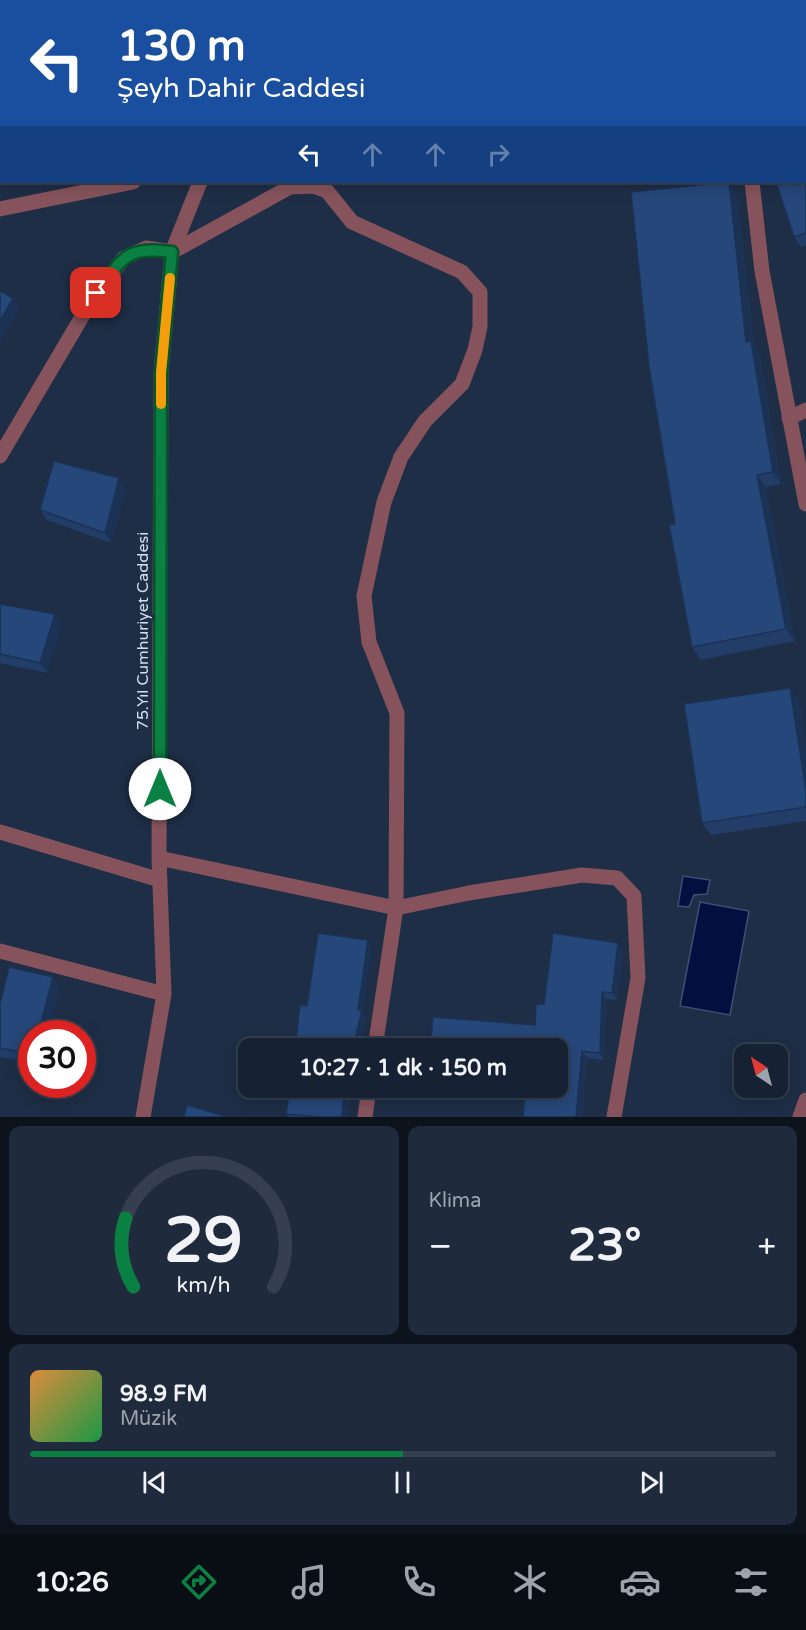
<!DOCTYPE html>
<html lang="tr">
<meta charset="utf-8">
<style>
:root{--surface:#162234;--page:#1f2a3c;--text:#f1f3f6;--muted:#9ea4ac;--line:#353f4f;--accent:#0b8043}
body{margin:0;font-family:"Varela Round",sans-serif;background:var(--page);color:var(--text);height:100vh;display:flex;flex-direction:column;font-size:22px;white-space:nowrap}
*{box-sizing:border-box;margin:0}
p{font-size:20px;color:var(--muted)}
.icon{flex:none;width:33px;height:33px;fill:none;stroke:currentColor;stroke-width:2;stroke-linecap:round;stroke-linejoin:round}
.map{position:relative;height:1117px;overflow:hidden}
.details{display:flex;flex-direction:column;gap:9px;padding:9px;background:#0c131d;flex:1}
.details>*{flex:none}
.hud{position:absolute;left:0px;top:0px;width:807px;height:183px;box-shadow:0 3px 15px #0003,0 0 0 2px var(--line);background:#1a4fa0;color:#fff;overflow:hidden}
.needle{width:39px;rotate:324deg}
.fabs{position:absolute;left:734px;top:1044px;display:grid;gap:12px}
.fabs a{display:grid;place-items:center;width:54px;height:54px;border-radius:12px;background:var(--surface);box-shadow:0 3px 15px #0003,0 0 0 2px var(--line);font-size:30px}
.speed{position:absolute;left:18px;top:1020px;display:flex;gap:12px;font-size:30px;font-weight:700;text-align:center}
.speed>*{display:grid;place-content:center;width:78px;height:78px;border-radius:50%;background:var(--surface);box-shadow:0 3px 15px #0003,0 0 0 2px var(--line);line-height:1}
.speed .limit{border:9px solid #d22;background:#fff;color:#111}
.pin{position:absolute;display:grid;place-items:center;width:51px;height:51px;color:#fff;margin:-26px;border-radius:12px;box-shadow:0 3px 9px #0006}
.me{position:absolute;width:66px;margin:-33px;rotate:0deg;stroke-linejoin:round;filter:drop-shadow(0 0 4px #0008)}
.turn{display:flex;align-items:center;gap:21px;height:126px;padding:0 18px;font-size:27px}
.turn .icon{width:78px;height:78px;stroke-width:2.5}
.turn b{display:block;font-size:42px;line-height:51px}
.lanes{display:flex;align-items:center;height:57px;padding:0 18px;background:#0003;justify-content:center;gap:30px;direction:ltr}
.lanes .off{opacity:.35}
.big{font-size:45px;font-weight:700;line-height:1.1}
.details .widget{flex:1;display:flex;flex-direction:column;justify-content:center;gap:9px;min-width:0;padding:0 21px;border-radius:12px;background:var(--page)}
.details .dial{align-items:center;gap:0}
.dial svg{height:156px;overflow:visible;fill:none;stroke:var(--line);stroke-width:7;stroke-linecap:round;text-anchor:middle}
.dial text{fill:var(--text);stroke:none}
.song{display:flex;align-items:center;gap:18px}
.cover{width:72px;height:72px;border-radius:9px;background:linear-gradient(135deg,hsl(30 70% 55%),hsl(140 70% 35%))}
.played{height:6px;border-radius:3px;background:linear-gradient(90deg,var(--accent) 50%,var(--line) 50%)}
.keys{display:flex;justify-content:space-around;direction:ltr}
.heat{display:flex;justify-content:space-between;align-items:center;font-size:33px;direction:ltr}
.details .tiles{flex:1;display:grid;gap:9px;grid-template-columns:1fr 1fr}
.widget:last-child{grid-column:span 2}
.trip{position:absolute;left:238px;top:1038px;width:330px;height:60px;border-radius:12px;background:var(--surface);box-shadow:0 3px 15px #0003,0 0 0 2px var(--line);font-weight:700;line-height:60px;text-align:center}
.menu{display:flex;height:96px;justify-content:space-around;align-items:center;background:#090e15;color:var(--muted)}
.menu .icon{width:42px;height:42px}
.menu .on{color:var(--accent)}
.menu b{font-size:27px;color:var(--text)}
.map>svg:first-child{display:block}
</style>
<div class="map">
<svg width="806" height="1117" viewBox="0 0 806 1117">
<rect width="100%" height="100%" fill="#1e2e46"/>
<path fill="#01103f" stroke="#404e74" stroke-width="1.5" d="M683,876L710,880L707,894L694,895L689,907L678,906Z
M700,902L749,911L730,1015L680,1006Z"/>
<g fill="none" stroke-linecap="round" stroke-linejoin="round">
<path stroke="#86535c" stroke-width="15" d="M789,418L806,410"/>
<path stroke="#86535c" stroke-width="15" d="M753,0L754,2
M74,2L76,0
M298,2L299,0
M0,47L2,46
M752,182L762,271L806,504
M0,209L133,182
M172,252L290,187L313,186L327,191L352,222L462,272L480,292V327L475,350L462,384L425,421L401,457L384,502L364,596L369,642L397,713L396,908L375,1048
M0,456L96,293L124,258L146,248L172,252
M0,832L160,880
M159,858L396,908L469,893L582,875L617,878L634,896L638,978L614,1117
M0,951L164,994
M143,1117L164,994L159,858L161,373L172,252L200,182
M365,1117L369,1088
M800,1117L806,1100"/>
</g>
<path fill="#213d68" d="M797,0H806V245L801,247L794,237L806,2H798Z
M729,182L737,194L754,345L760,354L781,484L766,487L795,641L701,660L692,647L675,524Z
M126,488L111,543L47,520L40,510Z
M0,604L55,614L62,624L47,673L0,663Z
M799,700L806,746V821L711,835L702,823Z
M623,950L617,1000L606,999L604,1060L587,1058L582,1117H523L535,1025Z
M60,987L48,1034H32V1063L0,1057V1004Z
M290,1088H350L347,1117H289L286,1114Z"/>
<path fill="#1b3255" d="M729,182L737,194L754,345L760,354L781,484L773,472L746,342Z
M13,298L20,308L0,343V321Z
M757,475L766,487L795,641L786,629Z
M119,478L126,488L111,543L105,533Z
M55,614L62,624L47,673L40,663Z
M790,688L799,700L806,746V791Z
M368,940L372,947L363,1012L367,1017L360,1048H353Z
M618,943L623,950L617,1000L612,993Z
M53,977L60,987L48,1034H38Z
M602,992L606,999L604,1060L600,1053Z
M582,1051L587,1058L582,1117H576Z
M344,1088H350L347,1117H342Z"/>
<path fill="#264779" stroke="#1b3255" stroke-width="1.5" d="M799,0H806V233L794,237L776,182H806V2H799Z
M729,182L746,342L751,341L773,472L757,475L786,629L692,647L669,525L675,524L649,367L631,192Z
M0,291L13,298L0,321Z
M54,461L119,478L105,533L40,510Z
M0,604L55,614L40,663L0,654Z
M790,688L806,791V807L702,823L684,704Z
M318,933L368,940L358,1010H362L353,1048H295L300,1005L307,1006Z
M553,933L618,943L612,993L602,992L600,1053L582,1051L576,1117H523L525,1088H558V1048H430L433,1017L535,1025L536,1004H544Z
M9,967L53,977L38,1034H32V1054L0,1048V1004Z
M290,1088H344L342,1117H319L286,1114Z
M187,1105L228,1117H184Z"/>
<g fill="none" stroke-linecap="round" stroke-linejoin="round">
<g stroke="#07532c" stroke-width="15">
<path id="route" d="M96,293C123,259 125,245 172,252L161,373L160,789"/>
</g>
<use href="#route" stroke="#0b8043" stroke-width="10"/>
<path stroke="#f59e0b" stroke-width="10" d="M161,404V373L170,278"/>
</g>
<g text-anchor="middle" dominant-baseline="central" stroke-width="6" stroke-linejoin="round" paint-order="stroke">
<g font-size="16" fill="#d4deee" stroke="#1e2e46">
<text transform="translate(143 631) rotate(-90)">75.Yıl Cumhuriyet Caddesi</text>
</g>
</g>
</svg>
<div class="fabs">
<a><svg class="needle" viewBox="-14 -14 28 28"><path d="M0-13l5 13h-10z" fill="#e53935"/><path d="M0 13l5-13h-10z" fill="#9ea4ac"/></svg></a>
</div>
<div class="speed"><div class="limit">30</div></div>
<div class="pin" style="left:96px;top:293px;background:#d93025"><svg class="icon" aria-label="arrive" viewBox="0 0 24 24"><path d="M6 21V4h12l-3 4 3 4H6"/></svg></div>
<svg class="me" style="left:160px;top:789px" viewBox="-20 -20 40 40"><circle r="19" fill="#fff"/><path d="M0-13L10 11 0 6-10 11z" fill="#0b8043"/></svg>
<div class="trip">10:27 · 1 dk · 150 m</div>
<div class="hud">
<div class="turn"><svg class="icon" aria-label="left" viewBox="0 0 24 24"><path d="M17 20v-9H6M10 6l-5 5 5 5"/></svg><div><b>130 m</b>Şeyh Dahir Caddesi</div></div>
<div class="lanes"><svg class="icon" aria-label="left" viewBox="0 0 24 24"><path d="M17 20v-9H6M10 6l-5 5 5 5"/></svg><svg class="icon off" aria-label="ahead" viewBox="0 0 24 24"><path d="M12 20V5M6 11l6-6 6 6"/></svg><svg class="icon off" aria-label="ahead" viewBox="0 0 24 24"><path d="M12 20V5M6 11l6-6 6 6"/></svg><svg class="icon off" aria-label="right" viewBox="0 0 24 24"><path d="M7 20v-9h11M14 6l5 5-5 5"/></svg></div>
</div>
</div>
<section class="details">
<div class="tiles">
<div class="widget dial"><svg viewBox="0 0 100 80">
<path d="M14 69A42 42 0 1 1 86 69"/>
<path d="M14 69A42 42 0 0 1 10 34" stroke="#0b8043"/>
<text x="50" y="56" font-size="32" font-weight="700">29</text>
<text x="50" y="72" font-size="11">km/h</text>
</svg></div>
<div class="widget"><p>Klima</p>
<div class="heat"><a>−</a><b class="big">23°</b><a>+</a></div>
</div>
<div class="widget">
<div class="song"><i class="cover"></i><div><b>98.9 FM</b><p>Müzik</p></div></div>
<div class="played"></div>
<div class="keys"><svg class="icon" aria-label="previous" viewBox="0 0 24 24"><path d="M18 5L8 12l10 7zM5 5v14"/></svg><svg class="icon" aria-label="pause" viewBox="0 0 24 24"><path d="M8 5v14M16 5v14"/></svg><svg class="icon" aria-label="next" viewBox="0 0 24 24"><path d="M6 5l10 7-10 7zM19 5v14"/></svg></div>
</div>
</div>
</section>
<nav class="menu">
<b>10:26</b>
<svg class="icon on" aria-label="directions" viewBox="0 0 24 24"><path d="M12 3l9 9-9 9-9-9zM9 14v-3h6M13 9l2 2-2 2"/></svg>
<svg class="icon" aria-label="music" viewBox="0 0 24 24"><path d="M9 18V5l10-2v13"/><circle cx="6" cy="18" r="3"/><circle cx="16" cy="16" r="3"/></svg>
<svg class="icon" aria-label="phone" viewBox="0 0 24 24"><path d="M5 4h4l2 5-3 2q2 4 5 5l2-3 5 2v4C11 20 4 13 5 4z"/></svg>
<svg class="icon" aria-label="climate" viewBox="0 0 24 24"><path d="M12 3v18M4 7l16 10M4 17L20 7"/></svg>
<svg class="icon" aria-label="car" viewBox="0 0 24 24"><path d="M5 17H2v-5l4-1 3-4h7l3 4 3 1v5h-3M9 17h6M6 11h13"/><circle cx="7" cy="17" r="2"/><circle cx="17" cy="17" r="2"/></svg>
<svg class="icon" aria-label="filters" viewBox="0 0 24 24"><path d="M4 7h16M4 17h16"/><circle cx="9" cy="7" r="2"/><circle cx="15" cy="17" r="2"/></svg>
</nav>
